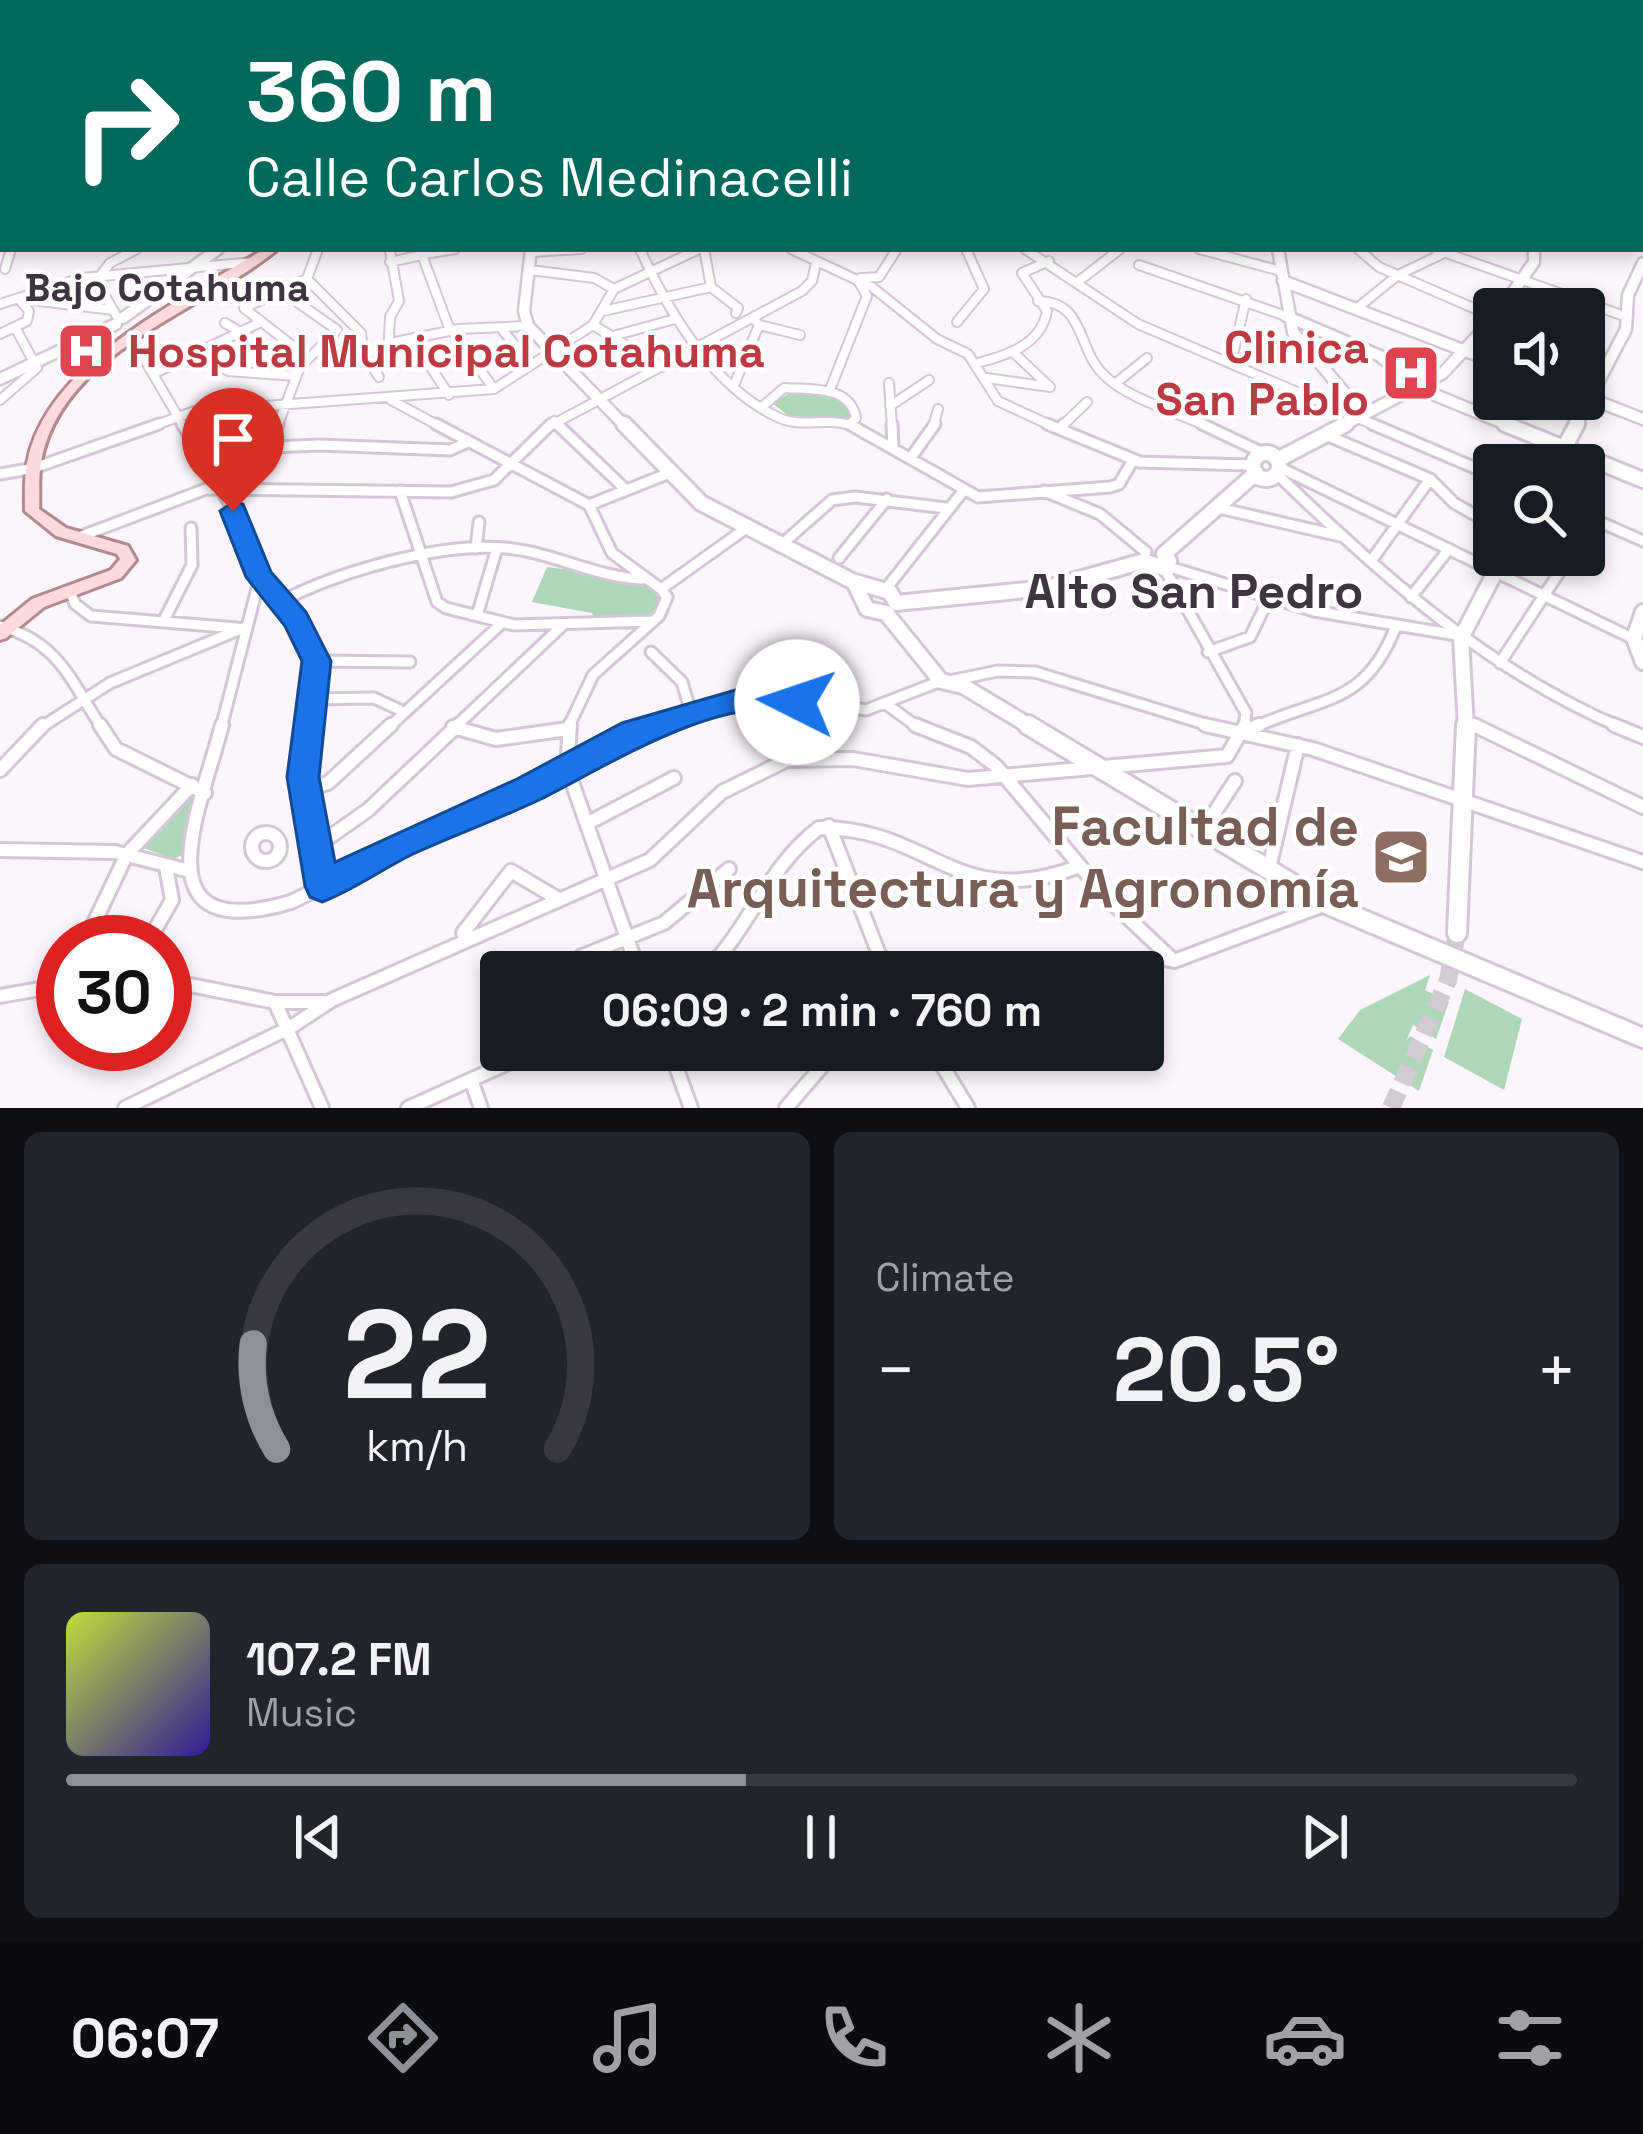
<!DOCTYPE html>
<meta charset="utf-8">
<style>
:root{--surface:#171b24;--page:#20242c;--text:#f1f3f6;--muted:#9ea1a6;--line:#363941;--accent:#8c9099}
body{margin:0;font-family:"Space Grotesk",sans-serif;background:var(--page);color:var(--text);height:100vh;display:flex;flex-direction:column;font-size:45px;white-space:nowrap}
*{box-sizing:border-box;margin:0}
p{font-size:39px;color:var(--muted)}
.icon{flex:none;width:66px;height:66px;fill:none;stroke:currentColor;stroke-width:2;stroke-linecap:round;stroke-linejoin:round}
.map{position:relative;height:1108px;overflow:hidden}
.details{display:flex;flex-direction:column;gap:24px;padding:24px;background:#0d0f14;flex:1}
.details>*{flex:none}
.guide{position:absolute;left:0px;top:0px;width:1644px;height:252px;box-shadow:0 6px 18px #0003;background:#00695c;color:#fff;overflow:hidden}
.tools{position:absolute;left:1473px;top:288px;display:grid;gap:24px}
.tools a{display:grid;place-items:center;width:132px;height:132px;border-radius:12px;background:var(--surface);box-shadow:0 6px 18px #0003;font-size:60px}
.speed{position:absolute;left:36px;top:915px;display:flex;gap:24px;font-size:60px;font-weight:700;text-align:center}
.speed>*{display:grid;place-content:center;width:156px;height:156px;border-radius:50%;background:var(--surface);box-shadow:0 6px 18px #0003;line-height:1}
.speed .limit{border:18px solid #d22;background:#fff;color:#111}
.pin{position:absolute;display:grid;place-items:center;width:102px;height:102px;color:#fff;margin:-123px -51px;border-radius:50% 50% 50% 0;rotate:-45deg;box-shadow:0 0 12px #0007}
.pin .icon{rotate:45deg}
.me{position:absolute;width:132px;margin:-66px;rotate:274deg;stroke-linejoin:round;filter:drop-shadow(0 0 9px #0008)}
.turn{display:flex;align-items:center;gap:42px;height:252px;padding:0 48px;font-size:54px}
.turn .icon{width:156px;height:156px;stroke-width:2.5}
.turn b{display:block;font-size:84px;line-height:102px}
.big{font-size:90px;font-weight:700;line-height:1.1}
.details .widget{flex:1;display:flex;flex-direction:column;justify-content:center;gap:18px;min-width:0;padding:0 42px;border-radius:18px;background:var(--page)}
.details .dial{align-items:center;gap:0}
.dial svg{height:312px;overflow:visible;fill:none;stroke:var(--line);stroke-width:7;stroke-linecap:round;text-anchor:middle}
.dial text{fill:var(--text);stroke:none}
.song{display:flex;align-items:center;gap:36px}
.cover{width:144px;height:144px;border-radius:18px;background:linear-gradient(135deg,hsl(70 70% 55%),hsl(250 70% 35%))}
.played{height:12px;border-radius:6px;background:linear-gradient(90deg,var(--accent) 45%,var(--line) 45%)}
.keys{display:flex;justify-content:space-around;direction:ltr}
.heat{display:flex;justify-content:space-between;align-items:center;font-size:66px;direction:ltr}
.details .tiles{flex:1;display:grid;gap:24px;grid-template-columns:1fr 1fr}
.widget:last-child{grid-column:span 2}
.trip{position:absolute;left:480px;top:951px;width:684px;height:120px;border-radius:12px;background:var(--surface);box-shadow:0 6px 18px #0003;font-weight:700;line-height:120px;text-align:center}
.dock{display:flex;height:192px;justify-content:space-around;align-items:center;background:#090b0e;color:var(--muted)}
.dock .icon{width:84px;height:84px}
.dock .active{color:var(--accent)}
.dock b{font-size:54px;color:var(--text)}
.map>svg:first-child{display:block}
</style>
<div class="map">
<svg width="1643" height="1108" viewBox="0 0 1643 1108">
<rect width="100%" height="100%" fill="#fcf5fd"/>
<path fill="#afd8b9" d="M799,388L846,400L851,420L789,416L772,403Z
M547,567L642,579L667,597L653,621H596L592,613L532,602Z
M193,793L202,797L184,854L174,859L141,847Z
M1430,975L1425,990L1449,1002L1436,1039L1413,1025L1406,1041L1410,1036L1433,1050L1419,1091L1338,1039L1360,1010Z
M1465,989L1522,1019L1504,1090L1444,1057Z"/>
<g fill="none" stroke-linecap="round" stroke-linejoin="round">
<path stroke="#d2cbd3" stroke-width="18" stroke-dasharray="18 9" stroke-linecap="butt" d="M1391,1108L1448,980L1457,933"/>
<g stroke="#d6c7d8" stroke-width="10">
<path id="street-far3" d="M502,0L516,3
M967,0L978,3
M1130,0L1136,3
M1197,0L1207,3
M1255,0L1262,3
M1349,0L1354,3
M1527,0L1531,3
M713,2L720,3
M531,3L549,0
M785,3L792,0
M826,3L831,0
M1542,3H1639"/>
</g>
<g stroke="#d6c7d8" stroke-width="12">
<path id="street-far2" d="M318,249L307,279L361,333L363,353L379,377
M640,249C669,313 714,390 782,419C804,428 831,416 855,427
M704,249L711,287L738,308L736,313
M791,249L872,287L937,339L968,354L998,401L1054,427
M1025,249L1138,324L1379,427
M1199,249L1281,271
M1358,249L1379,267L1494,317
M1435,249L1627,317
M531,252L581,249
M419,255L455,249
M390,262L422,255L448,325L494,389
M1139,265L1286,316
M5,269L11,249
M530,270L594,278L614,289
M100,276L110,263L137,249
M94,277L116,315
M861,278L879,277L897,249
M307,279L244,308L308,358
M1079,281L1120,249
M23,299L113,310
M1038,301C1086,302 1076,348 1104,375C1128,399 1177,412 1208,427
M0,304L81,278L253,262
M1356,309L1398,275L1442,254
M603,311L711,287
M957,322L984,289L966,249
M225,323L300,367
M593,325L662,367
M759,325L800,335
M503,331L521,352L523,370
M0,334L27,321L29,311L19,299
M613,336L675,319
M133,340L184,427
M413,340L449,395
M390,343L459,329L528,326
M200,353L228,371L296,376
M1014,353L1050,387
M388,356L390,317L399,301L390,251
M978,363C1007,355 1041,345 1047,311L1022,273L1049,261
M1231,363L1246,299
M153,374L261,322
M987,378L1050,387
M889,383L892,427
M1116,383L1147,358
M734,385L759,325L753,318
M829,392L867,296L859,282
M0,400L37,368L15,327
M391,400L441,427
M763,406L784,388C811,390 850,385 856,418L850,424
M890,406L929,380
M554,421L560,427
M150,427L195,411L494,389L593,325L614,289L699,249
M277,427L300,367L337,330L280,290
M548,427L802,291L812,281L816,263
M933,427L938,409
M1061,427L1087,402"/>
</g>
<g stroke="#d6c7d8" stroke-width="15">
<path id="street-far1" d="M182,424L234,511L260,577L313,647L317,661L309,728
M436,424L589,505L612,553L661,589
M557,424L625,489
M849,424L978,497L1110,487L1119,484L1133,460
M892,424L893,448
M1047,424L1140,462L1249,465
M1202,424L1267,455
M1372,424L1494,476
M1061,427L1064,424
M1326,435L1430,479L1454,503L1494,526
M269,446L278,424
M198,450L319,445L450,450L468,442
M912,456L935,424
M1283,469L1638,641
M0,474L34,468L159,424
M1278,475C1381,575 1488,671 1622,728
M400,491L437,602L446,608L514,625L653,621
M1044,491L1100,514L1146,552
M589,505L672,472
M1219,508L1340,536
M1584,515L1643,541
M79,537L206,489L451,492L494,480L551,424
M781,545L832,500L855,497L946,508
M476,548L479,522
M839,558L887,499
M1371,561L1430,479
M1166,566L1314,611L1456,635
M1164,568L1246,713L1244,728
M661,589L745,529
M885,590L964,490
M70,591L75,604L91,616L237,628
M1411,597L1449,549
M280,602C337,572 440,542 505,548C552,552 595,577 642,579
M478,612L497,548
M163,622L192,565L191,528
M0,626C59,642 70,680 102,728
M651,652L682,682L691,713
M1208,652L1250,637L1269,598
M317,661L410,662
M1500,663L1568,559
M954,680L998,671L1035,672L1218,728
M311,699L374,698L404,712
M886,704L919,728
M1466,721L1480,728
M40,728L110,683L243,628
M221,728L260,577
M388,728L502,623
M454,728L564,624
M568,728L593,675L659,616L667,597L661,589
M646,728L771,694L866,710L941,681
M794,728L799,694
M1253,728C1321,696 1365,707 1396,626"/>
</g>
<g stroke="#d6c7d8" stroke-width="18">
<path id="street" d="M100,725L116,749L205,793
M222,725C200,810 136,947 291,902L654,725
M309,725L303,777L322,886
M570,725L567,768L639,972
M794,725L802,757
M915,725L971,747L996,766L1107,898L1174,961
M1205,725L1313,749L1643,862
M1474,725L1643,807
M1614,725L1643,737
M453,727L496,739L568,729
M1244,732L1259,725
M0,770L43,725
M304,790L328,783L391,725
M590,822L674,778
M829,826L886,972
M1203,830L1235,781
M252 847a14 14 0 1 1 28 0a14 14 0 1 1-28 0Z
M314,848L368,810L458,725
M0,850L115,852L186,870
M1269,868L1298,745
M463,933L511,871L560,900
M85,942L127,854L192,785
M148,942L172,900L166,867
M580,957L664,923L729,869
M705,972C750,928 768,866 819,828C931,827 956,914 1080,866
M1143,972L1155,957L1174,961L1324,905
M165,980L275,1002H325
M0,996L63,985
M275,1002L322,1108
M670,1050L691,1108
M933,1050L968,1108
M471,1080L481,1108
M125,1108L291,1027L332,1000L650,860L722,792L787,760L853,759L968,779L1227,756L1245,725
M408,1108L537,1050
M786,1108L836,1050"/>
</g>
<g stroke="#d6c7d8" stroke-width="14">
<path id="secondary-far3" d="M1110,0L1117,3
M1037,2L1046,0"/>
</g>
<g stroke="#d6c7d8" stroke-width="15">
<path id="secondary-far2" d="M531,249L524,311L528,326L626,427
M1278,249L1293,332L1350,399L1359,418
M1283,281L1494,362
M1501,309L1534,262V249
M1286,316L1380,356L1418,388L1513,427
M123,318L218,249
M0,379L116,324
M1584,396L1643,419
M1340,427L1443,373L1494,318
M1575,427L1626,329L1628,295L1643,263"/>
</g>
<g stroke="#d6c7d8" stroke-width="20">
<path id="secondary-far1" d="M624,424L701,503L852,581L890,592L896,603
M1505,424L1643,480
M1253 466a13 13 0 1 1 26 0a13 13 0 1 1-26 0Z
M1277,460L1346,424
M1555,465L1577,424
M1164,554L1256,473
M1144,561L1164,568L1169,561L1164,554
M855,584L867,609L886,613
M896,603L1047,588L1144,561
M1643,612L1634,638L1643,662
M886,613L941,681L963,686L1033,728
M1466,728L1461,638L1504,555"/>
</g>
<g stroke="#d6c7d8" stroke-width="24">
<path id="secondary" d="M1028,725L1326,904L1643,1038
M1457,933L1466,725"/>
</g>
<g stroke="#b28b8f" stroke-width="6">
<path id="primary" d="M1641,18H1643V24H1641Z
M264,249H278C202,312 62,351 41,462C38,477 40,494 39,509L66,528L128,546L136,560L121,578L44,607L6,638L0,640V625L32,599L111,570L120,559L117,554L56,536L25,511C25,496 24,479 27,464C45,362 185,299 264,249Z"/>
</g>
<use href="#street-far3" stroke="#fff" stroke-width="6"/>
<use href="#street-far2" stroke="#fff" stroke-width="8"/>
<use href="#street-far1" stroke="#fff" stroke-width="9"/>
<use href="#street" stroke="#fff" stroke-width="12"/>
<use href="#secondary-far3" stroke="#fff" stroke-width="9"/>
<use href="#secondary-far2" stroke="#fff" stroke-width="10"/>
<use href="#secondary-far1" stroke="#fff" stroke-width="14"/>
<use href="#secondary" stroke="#fff" stroke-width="18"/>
<use href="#primary" fill="#fddbdd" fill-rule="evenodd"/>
</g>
<path fill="#1a73e8" stroke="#114b97" stroke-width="3" d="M233,502L243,504L271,572L306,612L331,661L319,777L335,862L517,779L622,723L763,682L810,685L812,702L797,714C725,690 607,766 541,799C499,819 455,835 413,854C382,869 354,890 322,902L310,897L305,886L287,777L302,661L285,626L246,577L220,511Z"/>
<defs>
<g id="hospital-square" transform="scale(3)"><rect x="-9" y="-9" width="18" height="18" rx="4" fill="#e0444e" stroke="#fff"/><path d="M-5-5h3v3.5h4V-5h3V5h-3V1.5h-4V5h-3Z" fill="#fff"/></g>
<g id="university-square" transform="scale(3)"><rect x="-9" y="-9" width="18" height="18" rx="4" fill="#8d6e63" stroke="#fff"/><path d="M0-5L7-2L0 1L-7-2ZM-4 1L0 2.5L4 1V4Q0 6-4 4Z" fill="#fff"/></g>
</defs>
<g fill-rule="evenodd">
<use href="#hospital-square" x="86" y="351"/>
<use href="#hospital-square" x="1411" y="373"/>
<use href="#university-square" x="1401" y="857"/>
</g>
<g text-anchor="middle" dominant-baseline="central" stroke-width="9" stroke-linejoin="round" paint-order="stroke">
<g font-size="39" font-weight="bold" fill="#403442" stroke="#fff">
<text x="167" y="287">Bajo Cotahuma</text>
</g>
<g font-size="45" font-weight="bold" fill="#be3a42" stroke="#fff" text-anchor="end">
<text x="1369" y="347">Clinica<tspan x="1369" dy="52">San Pablo</tspan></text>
<text x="128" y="351" text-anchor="start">Hospital Municipal Cotahuma</text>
</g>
<g font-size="48" font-weight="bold" fill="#403442" stroke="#fff">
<text x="1194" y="591">Alto San Pedro</text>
</g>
<g font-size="54" font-weight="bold" fill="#785e54" stroke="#fff" text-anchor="end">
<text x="1359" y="826">Facultad de<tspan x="1359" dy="62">Arquitectura y Agronomía</tspan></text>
</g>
</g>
</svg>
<div class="tools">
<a><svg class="icon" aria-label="sound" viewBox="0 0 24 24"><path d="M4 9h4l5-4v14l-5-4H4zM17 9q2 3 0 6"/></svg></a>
<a><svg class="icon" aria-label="search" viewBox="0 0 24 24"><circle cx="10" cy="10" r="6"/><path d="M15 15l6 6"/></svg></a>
</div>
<div class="speed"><div class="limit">30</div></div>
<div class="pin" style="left:233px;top:511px;background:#d93025"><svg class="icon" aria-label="arrive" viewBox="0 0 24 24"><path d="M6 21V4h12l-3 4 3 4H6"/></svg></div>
<svg class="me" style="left:797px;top:702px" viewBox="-20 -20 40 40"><circle r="19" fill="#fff"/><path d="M0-13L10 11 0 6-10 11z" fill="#1a73e8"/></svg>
<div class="trip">06:09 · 2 min · 760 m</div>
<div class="guide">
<div class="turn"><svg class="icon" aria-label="right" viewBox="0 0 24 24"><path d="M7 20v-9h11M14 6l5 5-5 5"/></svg><div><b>360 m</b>Calle Carlos Medinacelli</div></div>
</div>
</div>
<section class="details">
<div class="tiles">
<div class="widget dial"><svg viewBox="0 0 100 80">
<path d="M14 69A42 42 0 1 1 86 69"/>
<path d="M14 69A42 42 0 0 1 8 42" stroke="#8c9099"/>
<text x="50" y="56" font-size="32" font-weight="700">22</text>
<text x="50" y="72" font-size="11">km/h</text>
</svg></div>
<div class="widget"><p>Climate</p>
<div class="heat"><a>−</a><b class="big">20.5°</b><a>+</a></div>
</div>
<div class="widget">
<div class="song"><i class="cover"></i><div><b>107.2 FM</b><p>Music</p></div></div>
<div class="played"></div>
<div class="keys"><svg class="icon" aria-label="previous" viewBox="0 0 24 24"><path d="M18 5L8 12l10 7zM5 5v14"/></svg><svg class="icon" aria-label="pause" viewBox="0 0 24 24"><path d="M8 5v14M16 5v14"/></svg><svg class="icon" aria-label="next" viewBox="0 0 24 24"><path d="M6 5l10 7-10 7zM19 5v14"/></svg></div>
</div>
</div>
</section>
<nav class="dock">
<b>06:07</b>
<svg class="icon active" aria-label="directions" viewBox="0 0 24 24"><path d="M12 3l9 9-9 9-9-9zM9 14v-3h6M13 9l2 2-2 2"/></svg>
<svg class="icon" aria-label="music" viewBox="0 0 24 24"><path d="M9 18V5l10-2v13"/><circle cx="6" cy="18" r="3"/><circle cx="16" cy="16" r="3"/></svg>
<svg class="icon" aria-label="phone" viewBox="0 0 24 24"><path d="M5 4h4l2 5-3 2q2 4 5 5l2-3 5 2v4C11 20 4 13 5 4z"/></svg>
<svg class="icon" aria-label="climate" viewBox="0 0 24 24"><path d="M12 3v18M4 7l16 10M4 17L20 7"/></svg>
<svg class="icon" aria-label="car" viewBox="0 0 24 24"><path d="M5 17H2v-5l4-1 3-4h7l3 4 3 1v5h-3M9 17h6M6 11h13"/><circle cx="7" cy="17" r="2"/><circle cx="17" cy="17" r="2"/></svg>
<svg class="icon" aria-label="filters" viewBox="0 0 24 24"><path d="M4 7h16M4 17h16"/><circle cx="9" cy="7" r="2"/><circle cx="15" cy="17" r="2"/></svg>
</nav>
